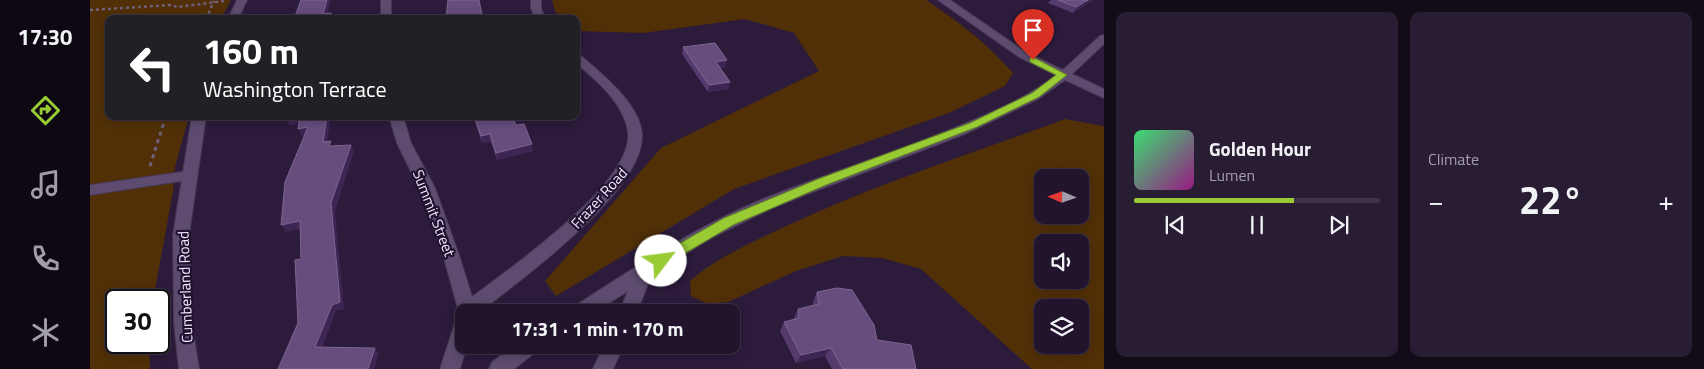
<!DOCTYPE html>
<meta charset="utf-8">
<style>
:root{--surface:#21142c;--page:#291d34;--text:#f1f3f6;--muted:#a29ea9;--line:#3e3348;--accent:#99cb35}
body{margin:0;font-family:"Titillium Web",sans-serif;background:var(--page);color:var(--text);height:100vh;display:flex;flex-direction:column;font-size:19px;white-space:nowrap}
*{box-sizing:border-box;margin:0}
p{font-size:16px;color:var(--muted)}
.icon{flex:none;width:28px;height:28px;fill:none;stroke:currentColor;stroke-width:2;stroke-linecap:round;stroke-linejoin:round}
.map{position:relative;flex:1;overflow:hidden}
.panel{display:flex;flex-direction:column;gap:12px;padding:12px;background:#120b18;width:600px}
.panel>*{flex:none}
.guide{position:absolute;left:15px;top:15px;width:475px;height:105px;border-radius:10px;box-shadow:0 2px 12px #0003,0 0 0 1px var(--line);background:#202124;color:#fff;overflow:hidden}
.needle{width:32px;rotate:272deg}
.controls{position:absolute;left:944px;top:169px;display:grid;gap:10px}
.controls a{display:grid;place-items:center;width:55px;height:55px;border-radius:10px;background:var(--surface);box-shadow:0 2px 12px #0003,0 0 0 1px var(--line);font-size:25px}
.speed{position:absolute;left:15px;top:289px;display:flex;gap:10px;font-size:25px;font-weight:700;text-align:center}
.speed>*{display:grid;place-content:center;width:65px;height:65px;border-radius:50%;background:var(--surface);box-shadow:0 2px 12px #0003,0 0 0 1px var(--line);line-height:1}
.speed .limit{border:2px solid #111;border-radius:8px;background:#fff;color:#111}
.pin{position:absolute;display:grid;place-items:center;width:42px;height:42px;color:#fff;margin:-51px -21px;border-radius:50% 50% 50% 0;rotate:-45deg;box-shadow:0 0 5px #0007}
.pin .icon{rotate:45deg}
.me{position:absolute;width:55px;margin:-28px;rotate:60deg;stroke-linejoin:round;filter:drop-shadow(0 0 4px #0008)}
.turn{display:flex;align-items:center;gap:18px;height:105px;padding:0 15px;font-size:22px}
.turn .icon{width:65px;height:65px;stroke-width:2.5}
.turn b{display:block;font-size:35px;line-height:42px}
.big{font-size:38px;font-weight:700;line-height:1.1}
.panel .tile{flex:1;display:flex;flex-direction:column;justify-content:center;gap:8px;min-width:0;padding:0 18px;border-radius:10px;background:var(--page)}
.song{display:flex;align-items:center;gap:15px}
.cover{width:60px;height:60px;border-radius:8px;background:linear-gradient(135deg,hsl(140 70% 55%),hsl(310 70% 35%))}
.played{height:5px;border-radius:2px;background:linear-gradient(90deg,var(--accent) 65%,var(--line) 65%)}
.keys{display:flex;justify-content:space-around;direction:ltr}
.heat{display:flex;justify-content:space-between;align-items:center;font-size:28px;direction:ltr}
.panel .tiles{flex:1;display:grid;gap:12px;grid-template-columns:repeat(2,1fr)}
.trip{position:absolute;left:365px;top:304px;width:285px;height:50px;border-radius:10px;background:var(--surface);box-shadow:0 2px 12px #0003,0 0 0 1px var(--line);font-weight:700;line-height:50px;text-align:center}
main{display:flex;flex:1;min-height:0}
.tab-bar{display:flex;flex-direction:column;width:90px;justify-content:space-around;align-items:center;background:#0d0812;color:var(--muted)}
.tab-bar .icon{width:35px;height:35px}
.tab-bar .on{color:var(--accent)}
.tab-bar b{font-size:22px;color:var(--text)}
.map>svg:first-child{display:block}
</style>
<main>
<nav class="tab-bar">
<b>17:30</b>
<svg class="icon on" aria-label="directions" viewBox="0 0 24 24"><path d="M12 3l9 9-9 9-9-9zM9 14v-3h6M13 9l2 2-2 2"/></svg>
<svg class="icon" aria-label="music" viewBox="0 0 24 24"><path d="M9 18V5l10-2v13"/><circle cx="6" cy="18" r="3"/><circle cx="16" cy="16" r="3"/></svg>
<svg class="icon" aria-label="phone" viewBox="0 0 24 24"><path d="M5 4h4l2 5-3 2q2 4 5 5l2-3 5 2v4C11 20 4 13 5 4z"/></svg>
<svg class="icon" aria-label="climate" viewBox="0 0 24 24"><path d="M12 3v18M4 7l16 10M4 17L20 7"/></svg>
</nav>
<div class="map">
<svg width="1014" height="369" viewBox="0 0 1014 369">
<rect width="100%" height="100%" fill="#2c1b3b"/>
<path fill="#513007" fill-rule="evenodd" d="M0,0H141L131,19H19V116H99L85,167L83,192L63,300H26V342L59,343L60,369H0Z
M462,0H836C868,21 898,44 923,73L915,86L859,113L644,189L466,296L455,281L571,148L729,71L704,33L655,19L553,33L486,31V19H473L465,11Z
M975,119L1014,126V369H942L831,269L792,258L753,256L706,271L638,302L618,304L601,296L600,281C626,258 660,243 692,228C783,185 880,154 975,119ZM952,178H990V215H952ZM990,242V280H952V242ZM952,308H990V345H952Z"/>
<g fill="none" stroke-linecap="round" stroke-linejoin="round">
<g stroke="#453752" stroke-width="2">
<path id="lane" d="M99,171L104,173L106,176L104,179L0,195V185Z"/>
</g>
<g stroke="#453752" stroke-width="2">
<path id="street" d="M147,0H157L148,19H138Z
M291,0H301V19H291Z
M441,0H451V8L455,19H445L441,8Z
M848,0H860L937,53L973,70L1010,36L1014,35V44L982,74L1014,89V98L975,80L948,99L875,134L720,193L682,208L625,236L562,274L547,312H529L538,291L505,312H482L485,306C545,267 605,227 673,199C741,172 811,151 879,122C909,109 940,96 966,75L929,57Z
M486,54L490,55C511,73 550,104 552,134C555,191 431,279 390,312H374V345H377L370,369H350L365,323L370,316L354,258L329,188L307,143L299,116H313L321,143L345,188L370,258L382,297C420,268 544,183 538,132C534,103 507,81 486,63Z
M102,116H116L99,235L102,324L109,369H89L84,324L83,235Z
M425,345H450L447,351L424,369H399L402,362Z
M514,345H534L523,369H503Z"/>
</g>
<path stroke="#6f607c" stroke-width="2.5" stroke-dasharray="3 3" stroke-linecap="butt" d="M0,10L81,5L87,7L134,1
M116,19L124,1"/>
<path stroke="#6f607c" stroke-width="3" stroke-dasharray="4 4" stroke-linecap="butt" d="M60,166L76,116"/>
<use href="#lane" fill="#5d4c6f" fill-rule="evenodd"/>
<use href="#street" fill="#5d4c6f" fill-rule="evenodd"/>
</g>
<path fill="#553a6e" d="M961,0H1003L983,13L958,3Z
M593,47L636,67L630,68L640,82L638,89L618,92L592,54Z
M383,116H422L426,125L443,151L407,160L401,142L392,143Z
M727,292L787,340L826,369H742L735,356L706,363L690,331L694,322L704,320V318L708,309L723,306V302Z"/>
<path fill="#3d2653" d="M237,0H241L236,19L233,14Z
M998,0H1003L983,13L986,7Z
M637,60L636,67L625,69L626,62Z
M640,82L638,89L618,92L619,85Z
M206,116H211L214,123L200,125L196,118Z
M237,116H241L236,149L233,142Z
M218,127L222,135L212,136L208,129Z
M400,134L401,142L392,143L391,136Z
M442,144L443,151L407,160L406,153Z
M261,145L264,152L245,211L254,309L246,311L230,354L225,347L242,305L241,203Z
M210,221L214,228L196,232L191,225Z
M285,348L289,354L284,369H278Z
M741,348L735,356L706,363L711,355Z"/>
<path fill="#664d7d" stroke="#7c6591" d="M211,0H237L233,14L241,13L240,19H204Z
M358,0H389L393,19H356Z
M968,0H998L986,7Z
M625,43L637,60L626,62L640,82L619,85L593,47Z
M210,116H237L233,142L241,141L239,146L261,145L241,203L250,302L242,305L225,347L285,348L278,369H188L208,323L205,260L211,259L210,221L191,225L195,182L218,127L208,129Z
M384,116H422L426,125L434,124L442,144L406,153L400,134L391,136Z
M747,288L762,290L784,325L787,340L821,345L826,369H753L741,348L711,355L694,322L709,318L708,309L729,304L727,292Z"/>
<path fill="#99cb35" stroke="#638422" d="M943,57L977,75L949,97L887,127L736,185L643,225L575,265L571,266L566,265L564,261L566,257L634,218L728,179L880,123L942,93L966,75L940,62V58Z"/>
<g text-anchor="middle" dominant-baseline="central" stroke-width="4.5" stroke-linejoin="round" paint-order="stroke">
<g font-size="15" fill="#f2e8fd" stroke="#221231">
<text transform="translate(509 198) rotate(-48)">Frazer Road</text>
<text transform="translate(344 213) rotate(69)">Summit Street</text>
<text transform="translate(95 287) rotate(-92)">Cumberland Road</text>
</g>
</g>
</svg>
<div class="controls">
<a><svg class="needle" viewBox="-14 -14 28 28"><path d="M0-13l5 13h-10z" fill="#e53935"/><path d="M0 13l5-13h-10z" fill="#a29ea9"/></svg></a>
<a><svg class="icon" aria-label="sound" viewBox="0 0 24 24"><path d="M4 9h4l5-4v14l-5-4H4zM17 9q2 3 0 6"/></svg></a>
<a><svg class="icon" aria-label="layers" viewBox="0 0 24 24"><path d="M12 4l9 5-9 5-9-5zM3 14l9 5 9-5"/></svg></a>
</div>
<div class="speed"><div class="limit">30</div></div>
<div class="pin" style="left:943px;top:60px;background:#d93025"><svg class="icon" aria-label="arrive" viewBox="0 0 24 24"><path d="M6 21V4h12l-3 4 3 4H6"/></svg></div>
<svg class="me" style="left:571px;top:261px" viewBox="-20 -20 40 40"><circle r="19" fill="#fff"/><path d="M0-13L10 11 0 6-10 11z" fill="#99cb35"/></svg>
<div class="trip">17:31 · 1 min · 170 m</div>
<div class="guide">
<div class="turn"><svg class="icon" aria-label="left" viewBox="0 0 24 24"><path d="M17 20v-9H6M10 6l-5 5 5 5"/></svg><div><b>160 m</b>Washington Terrace</div></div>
</div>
</div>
<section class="panel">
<div class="tiles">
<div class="tile">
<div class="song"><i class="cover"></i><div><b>Golden Hour</b><p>Lumen</p></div></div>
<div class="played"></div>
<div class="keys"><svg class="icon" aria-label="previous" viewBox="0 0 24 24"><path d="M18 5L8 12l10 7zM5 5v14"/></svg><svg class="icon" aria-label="pause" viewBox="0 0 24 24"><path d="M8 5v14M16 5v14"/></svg><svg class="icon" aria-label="next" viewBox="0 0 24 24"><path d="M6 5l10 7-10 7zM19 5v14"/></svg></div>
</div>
<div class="tile"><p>Climate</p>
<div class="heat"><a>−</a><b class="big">22°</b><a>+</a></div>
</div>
</div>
</section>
</main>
